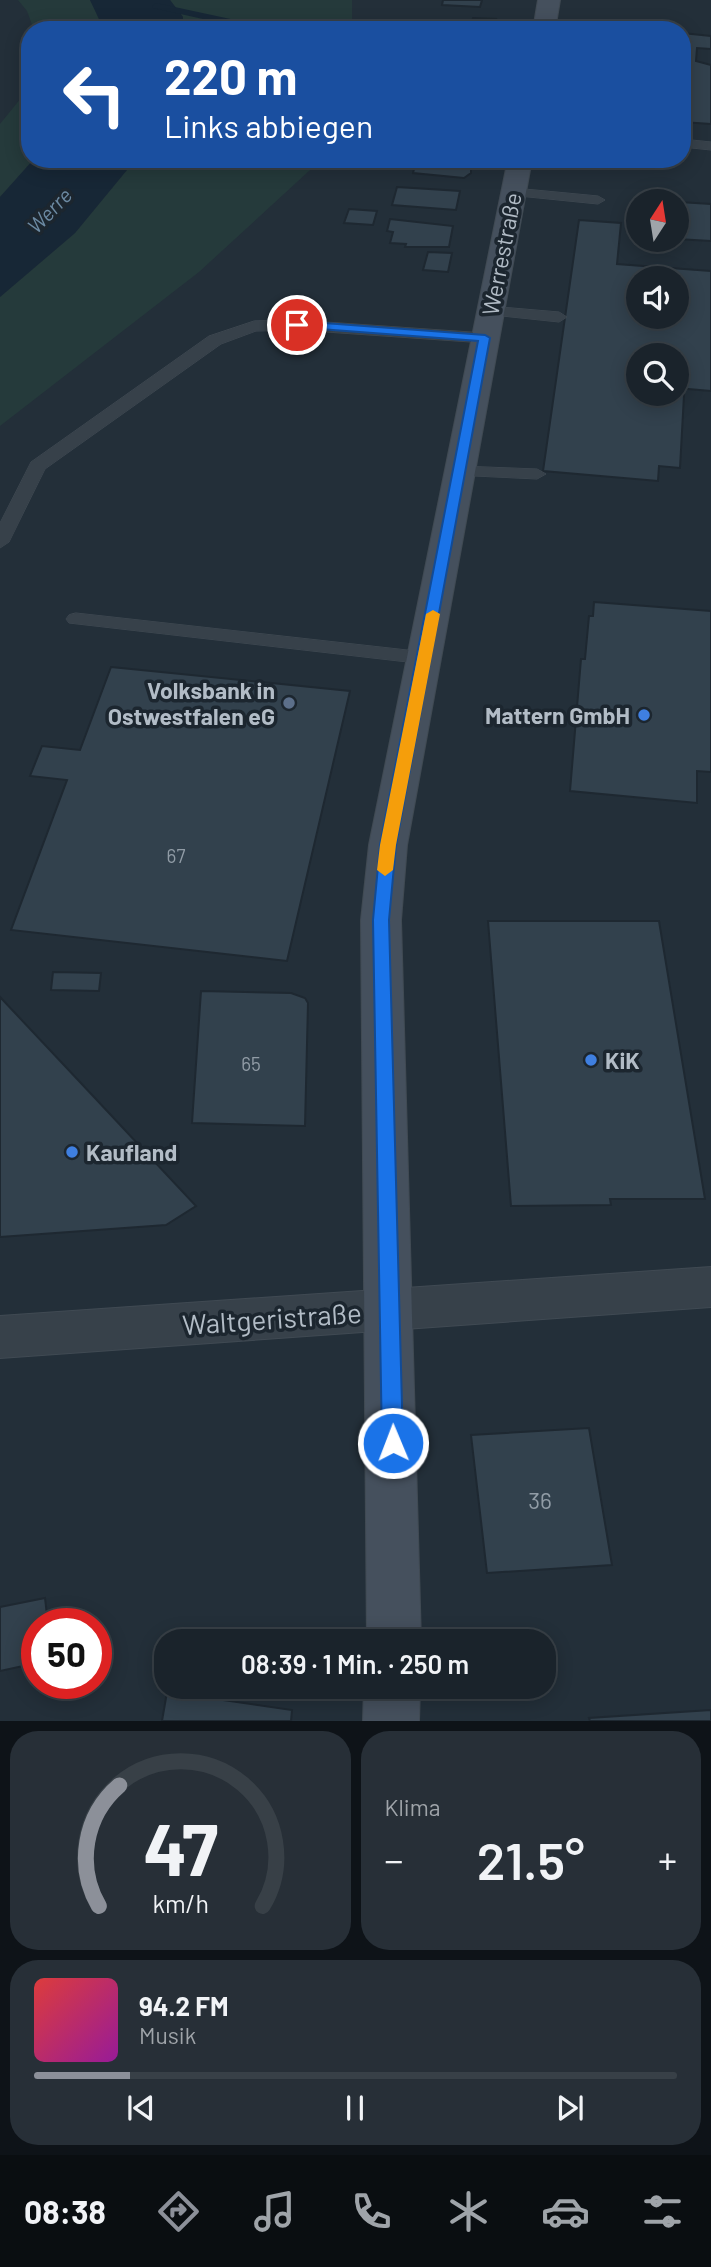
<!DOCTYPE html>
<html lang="de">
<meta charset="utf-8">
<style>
:root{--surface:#1a232b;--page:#272f37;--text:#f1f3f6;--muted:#9fa4a9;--line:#384047;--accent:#8c9099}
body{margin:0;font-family:Barlow,sans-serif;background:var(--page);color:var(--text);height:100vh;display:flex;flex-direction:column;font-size:26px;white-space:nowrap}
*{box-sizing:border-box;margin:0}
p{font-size:23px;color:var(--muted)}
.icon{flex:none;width:38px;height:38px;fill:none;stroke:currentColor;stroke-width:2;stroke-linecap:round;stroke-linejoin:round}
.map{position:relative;height:1721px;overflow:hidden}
.details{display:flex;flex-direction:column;gap:10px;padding:10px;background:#0e1318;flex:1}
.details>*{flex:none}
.guide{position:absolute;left:21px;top:21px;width:670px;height:147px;border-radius:28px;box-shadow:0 4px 18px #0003,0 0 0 2px var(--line);background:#1a4fa0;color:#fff;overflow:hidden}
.needle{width:46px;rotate:12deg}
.controls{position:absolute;left:626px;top:189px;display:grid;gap:14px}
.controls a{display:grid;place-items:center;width:63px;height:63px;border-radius:50%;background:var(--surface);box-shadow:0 4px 18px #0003,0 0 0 2px var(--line);font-size:35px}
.speed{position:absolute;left:21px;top:1608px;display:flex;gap:14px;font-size:35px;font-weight:700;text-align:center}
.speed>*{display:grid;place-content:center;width:91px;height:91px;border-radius:50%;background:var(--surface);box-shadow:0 4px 18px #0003,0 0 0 2px var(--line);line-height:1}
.speed .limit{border:10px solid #d22;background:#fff;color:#111}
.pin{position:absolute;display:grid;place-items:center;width:60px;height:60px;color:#fff;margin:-30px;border:4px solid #fff;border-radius:50%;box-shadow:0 2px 7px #0007}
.me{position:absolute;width:77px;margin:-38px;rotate:359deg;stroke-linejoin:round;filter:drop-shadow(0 0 5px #0008)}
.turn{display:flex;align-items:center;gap:24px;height:147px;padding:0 28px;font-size:32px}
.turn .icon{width:91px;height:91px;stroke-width:2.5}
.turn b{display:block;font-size:49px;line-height:60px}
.big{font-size:52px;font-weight:600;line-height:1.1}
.details .widget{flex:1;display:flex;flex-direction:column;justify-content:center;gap:10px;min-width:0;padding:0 24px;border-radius:28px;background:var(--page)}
.details .dial{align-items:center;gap:0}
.dial svg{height:182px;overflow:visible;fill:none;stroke:var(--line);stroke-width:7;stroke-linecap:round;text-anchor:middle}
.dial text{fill:var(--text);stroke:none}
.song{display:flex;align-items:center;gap:21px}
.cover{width:84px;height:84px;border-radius:10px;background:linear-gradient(135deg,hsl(0 70% 55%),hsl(300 70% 35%))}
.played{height:7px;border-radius:4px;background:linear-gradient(90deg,var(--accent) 15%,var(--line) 15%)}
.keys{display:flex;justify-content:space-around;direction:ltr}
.heat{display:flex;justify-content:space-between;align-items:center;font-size:38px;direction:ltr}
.details .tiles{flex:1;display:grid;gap:10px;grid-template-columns:1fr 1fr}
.widget:last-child{grid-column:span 2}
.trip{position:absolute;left:154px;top:1629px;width:402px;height:70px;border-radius:28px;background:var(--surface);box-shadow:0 4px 18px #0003,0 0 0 2px var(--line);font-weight:600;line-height:70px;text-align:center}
.tab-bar{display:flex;height:112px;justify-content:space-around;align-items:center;background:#0a0e11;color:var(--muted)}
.tab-bar .icon{width:49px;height:49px}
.tab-bar .selected{color:var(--accent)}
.tab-bar b{font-size:32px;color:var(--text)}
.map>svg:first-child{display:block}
</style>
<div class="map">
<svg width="711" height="1721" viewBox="0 0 711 1721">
<rect width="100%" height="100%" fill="#232f39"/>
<path fill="#253a3b" d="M18,0H90L105,27L104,30H34L27,11Z
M170,0H352V30H183V17Z
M30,87V159H34L0,197V124Z
M136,159H322L199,272L0,426V297L75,233Z"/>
<path fill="#172736" d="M90,0H170L183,17V30H104Z
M34,159H136L75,233L0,297V197Z"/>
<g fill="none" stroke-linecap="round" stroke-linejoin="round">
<path fill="#172736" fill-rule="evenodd" d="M156,3L267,27L271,30H253L153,8L152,6Z"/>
</g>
<path fill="#32414d" stroke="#1e2831" stroke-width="2" fill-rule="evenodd" d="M443,0H482L480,7L442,5Z
M473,18L496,19L494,30H470Z
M577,23L646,30H577Z
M682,33L711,36V49L697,48L696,61L711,65V124L682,122Z
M393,159H471V173L464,178L413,173L415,165L392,164Z
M397,187L460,191L456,210L392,205Z
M679,202L711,204V241L677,239Z
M349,209L377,211L373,225L344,223Z
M390,219L453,226L449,247H405L406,244L390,243L393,232L387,231Z
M579,220L621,223L617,264L711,271V391L677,388V355H639V394L684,395L680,468L659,466L658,481L543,471ZM639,278H677V317H639Z
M428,252L452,253L448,272L423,270Z
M594,602L711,611V772L697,771V803L570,791L581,659H585L589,616H593Z
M111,667L350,691L287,961L11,930L67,780L30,776L42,746L80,750Z
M488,921H659L705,1199H610L611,1205L511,1206Z
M53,972L101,973L99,991L51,990Z
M201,991L291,993L305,998L308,1003L305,1126L192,1123Z
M0,997L94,1097L196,1206L166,1225L0,1237Z
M589,1428L612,1565L487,1573L471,1435Z
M45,1598L48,1624H37V1663L0,1671V1607Z
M167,1692L292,1710L291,1721H162Z
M711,1710V1721H590L589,1718Z"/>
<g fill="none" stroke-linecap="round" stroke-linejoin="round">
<g stroke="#404a53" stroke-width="1">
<path id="service" d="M682,139L711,142V150L682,147Z
M514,188L598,196L605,200L598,204L509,195L507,192L509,189Z
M489,306L559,312L567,317L559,322L483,314L481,311Z
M297,320L485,333L493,338L485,343L297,330L256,331L221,344L45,469L9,542L0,548V523L31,462L209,336L254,321Z
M460,466L537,469L546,474L537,479L454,475L451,471Z
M76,613L425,652L432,653L435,658L432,663L425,664L69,623L66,619L69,615Z"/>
</g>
<g stroke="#404a53" stroke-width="2">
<path id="minor" d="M711,1267V1307L0,1358V1316Z"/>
</g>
<g stroke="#404a53" stroke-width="2">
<path id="secondary" d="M538,0H560L555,30H533Z
M508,159H532L407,845L401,920L421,1642H367L361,920L369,845Z
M364,1687H420L419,1721H363Z"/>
</g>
<use href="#service" fill="#37414a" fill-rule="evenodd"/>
<use href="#minor" fill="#37414a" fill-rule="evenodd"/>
<use href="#secondary" fill="#45505d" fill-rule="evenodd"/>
</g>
<path fill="#1a73e8" stroke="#114b97" stroke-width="2" d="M297,321L485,335L490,338L396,845L389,920L403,1443L400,1449L393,1452L385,1449L382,1443L373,920L380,845L478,341L293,327L291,325Z"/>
<path fill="#f59e0b" d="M433,610L440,614L396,845L393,870L385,876L377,870L380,845L426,614Z"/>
<circle fill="#5c6f8a" stroke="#1c262f" stroke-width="2.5" cx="289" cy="703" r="7"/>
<g fill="#3f7fe0" stroke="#1c262f" stroke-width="2.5">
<circle cx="644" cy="715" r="7"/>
<circle cx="591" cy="1060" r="7"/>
<circle cx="72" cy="1152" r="7"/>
</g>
<g text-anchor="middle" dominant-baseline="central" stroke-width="7" stroke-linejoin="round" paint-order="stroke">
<g font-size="19" fill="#919ca6">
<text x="176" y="855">67</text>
<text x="251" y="1063">65</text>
</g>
<g font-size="21" font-style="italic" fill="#6c8aa3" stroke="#1c262f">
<text transform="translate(49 210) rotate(-46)">Werre</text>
</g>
<g font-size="23" fill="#b2bcc6" stroke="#1c262f">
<text transform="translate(501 254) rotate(-79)">Werrestraße</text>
</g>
<g font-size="23" font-weight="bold" fill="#b2bcc6" stroke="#1c262f" text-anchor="end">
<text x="275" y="690">Volksbank in<tspan x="275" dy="26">Ostwestfalen eG</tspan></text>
<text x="630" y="715">Mattern GmbH</text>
<text x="605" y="1060" text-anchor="start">KiK</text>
<text x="86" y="1152" text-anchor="start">Kaufland</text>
</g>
<g font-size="23" fill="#919ca6">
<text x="540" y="1500">36</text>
</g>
<g font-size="28" fill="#b2bcc6" stroke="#1c262f">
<text transform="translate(272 1318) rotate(-4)">Waltgeristraße</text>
</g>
</g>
</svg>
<div class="controls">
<a><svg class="needle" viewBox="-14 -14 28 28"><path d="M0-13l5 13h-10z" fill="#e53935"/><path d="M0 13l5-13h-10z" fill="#9fa4a9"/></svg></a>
<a><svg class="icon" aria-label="sound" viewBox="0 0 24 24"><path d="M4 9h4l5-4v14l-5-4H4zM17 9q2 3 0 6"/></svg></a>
<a><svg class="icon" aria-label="search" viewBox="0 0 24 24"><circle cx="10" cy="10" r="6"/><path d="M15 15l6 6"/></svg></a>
</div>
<div class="speed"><div class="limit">50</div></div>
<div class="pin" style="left:297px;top:325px;background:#d93025"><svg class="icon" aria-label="arrive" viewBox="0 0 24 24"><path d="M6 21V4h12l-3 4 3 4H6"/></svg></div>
<svg class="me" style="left:393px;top:1443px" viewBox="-20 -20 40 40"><circle r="17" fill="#1a73e8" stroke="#fff" stroke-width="3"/><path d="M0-11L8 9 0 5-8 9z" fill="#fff"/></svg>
<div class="trip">08:39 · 1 Min. · 250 m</div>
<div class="guide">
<div class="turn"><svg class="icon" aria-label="left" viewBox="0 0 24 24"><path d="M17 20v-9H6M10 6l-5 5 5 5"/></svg><div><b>220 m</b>Links abbiegen</div></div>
</div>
</div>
<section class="details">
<div class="tiles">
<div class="widget dial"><svg viewBox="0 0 100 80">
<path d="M14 69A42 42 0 1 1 86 69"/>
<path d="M14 69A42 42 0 0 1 23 16" stroke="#8c9099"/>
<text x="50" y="56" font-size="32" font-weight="700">47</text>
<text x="50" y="72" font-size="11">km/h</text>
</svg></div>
<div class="widget"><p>Klima</p>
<div class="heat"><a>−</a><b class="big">21.5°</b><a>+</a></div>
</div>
<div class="widget">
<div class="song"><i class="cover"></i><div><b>94.2 FM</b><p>Musik</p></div></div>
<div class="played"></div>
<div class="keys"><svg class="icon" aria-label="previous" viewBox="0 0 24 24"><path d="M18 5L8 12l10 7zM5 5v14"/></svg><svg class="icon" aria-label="pause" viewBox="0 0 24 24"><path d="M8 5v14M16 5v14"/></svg><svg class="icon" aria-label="next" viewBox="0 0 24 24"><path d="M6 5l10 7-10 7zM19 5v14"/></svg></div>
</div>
</div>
</section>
<nav class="tab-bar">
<b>08:38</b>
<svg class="icon selected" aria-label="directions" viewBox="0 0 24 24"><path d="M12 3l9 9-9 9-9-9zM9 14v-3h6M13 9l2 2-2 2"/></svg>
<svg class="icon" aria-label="music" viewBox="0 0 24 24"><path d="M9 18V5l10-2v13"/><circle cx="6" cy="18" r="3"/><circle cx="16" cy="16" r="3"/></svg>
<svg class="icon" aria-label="phone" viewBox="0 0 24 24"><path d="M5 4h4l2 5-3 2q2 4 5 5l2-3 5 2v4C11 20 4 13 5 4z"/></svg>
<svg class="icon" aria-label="climate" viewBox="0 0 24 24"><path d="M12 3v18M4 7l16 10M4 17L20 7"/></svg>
<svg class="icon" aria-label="car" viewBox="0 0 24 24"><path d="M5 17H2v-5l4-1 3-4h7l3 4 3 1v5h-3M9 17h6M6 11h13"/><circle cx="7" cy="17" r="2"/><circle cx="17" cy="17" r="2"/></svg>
<svg class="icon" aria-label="filters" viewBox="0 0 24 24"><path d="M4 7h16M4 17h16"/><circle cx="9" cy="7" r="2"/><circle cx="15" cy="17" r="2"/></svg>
</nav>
